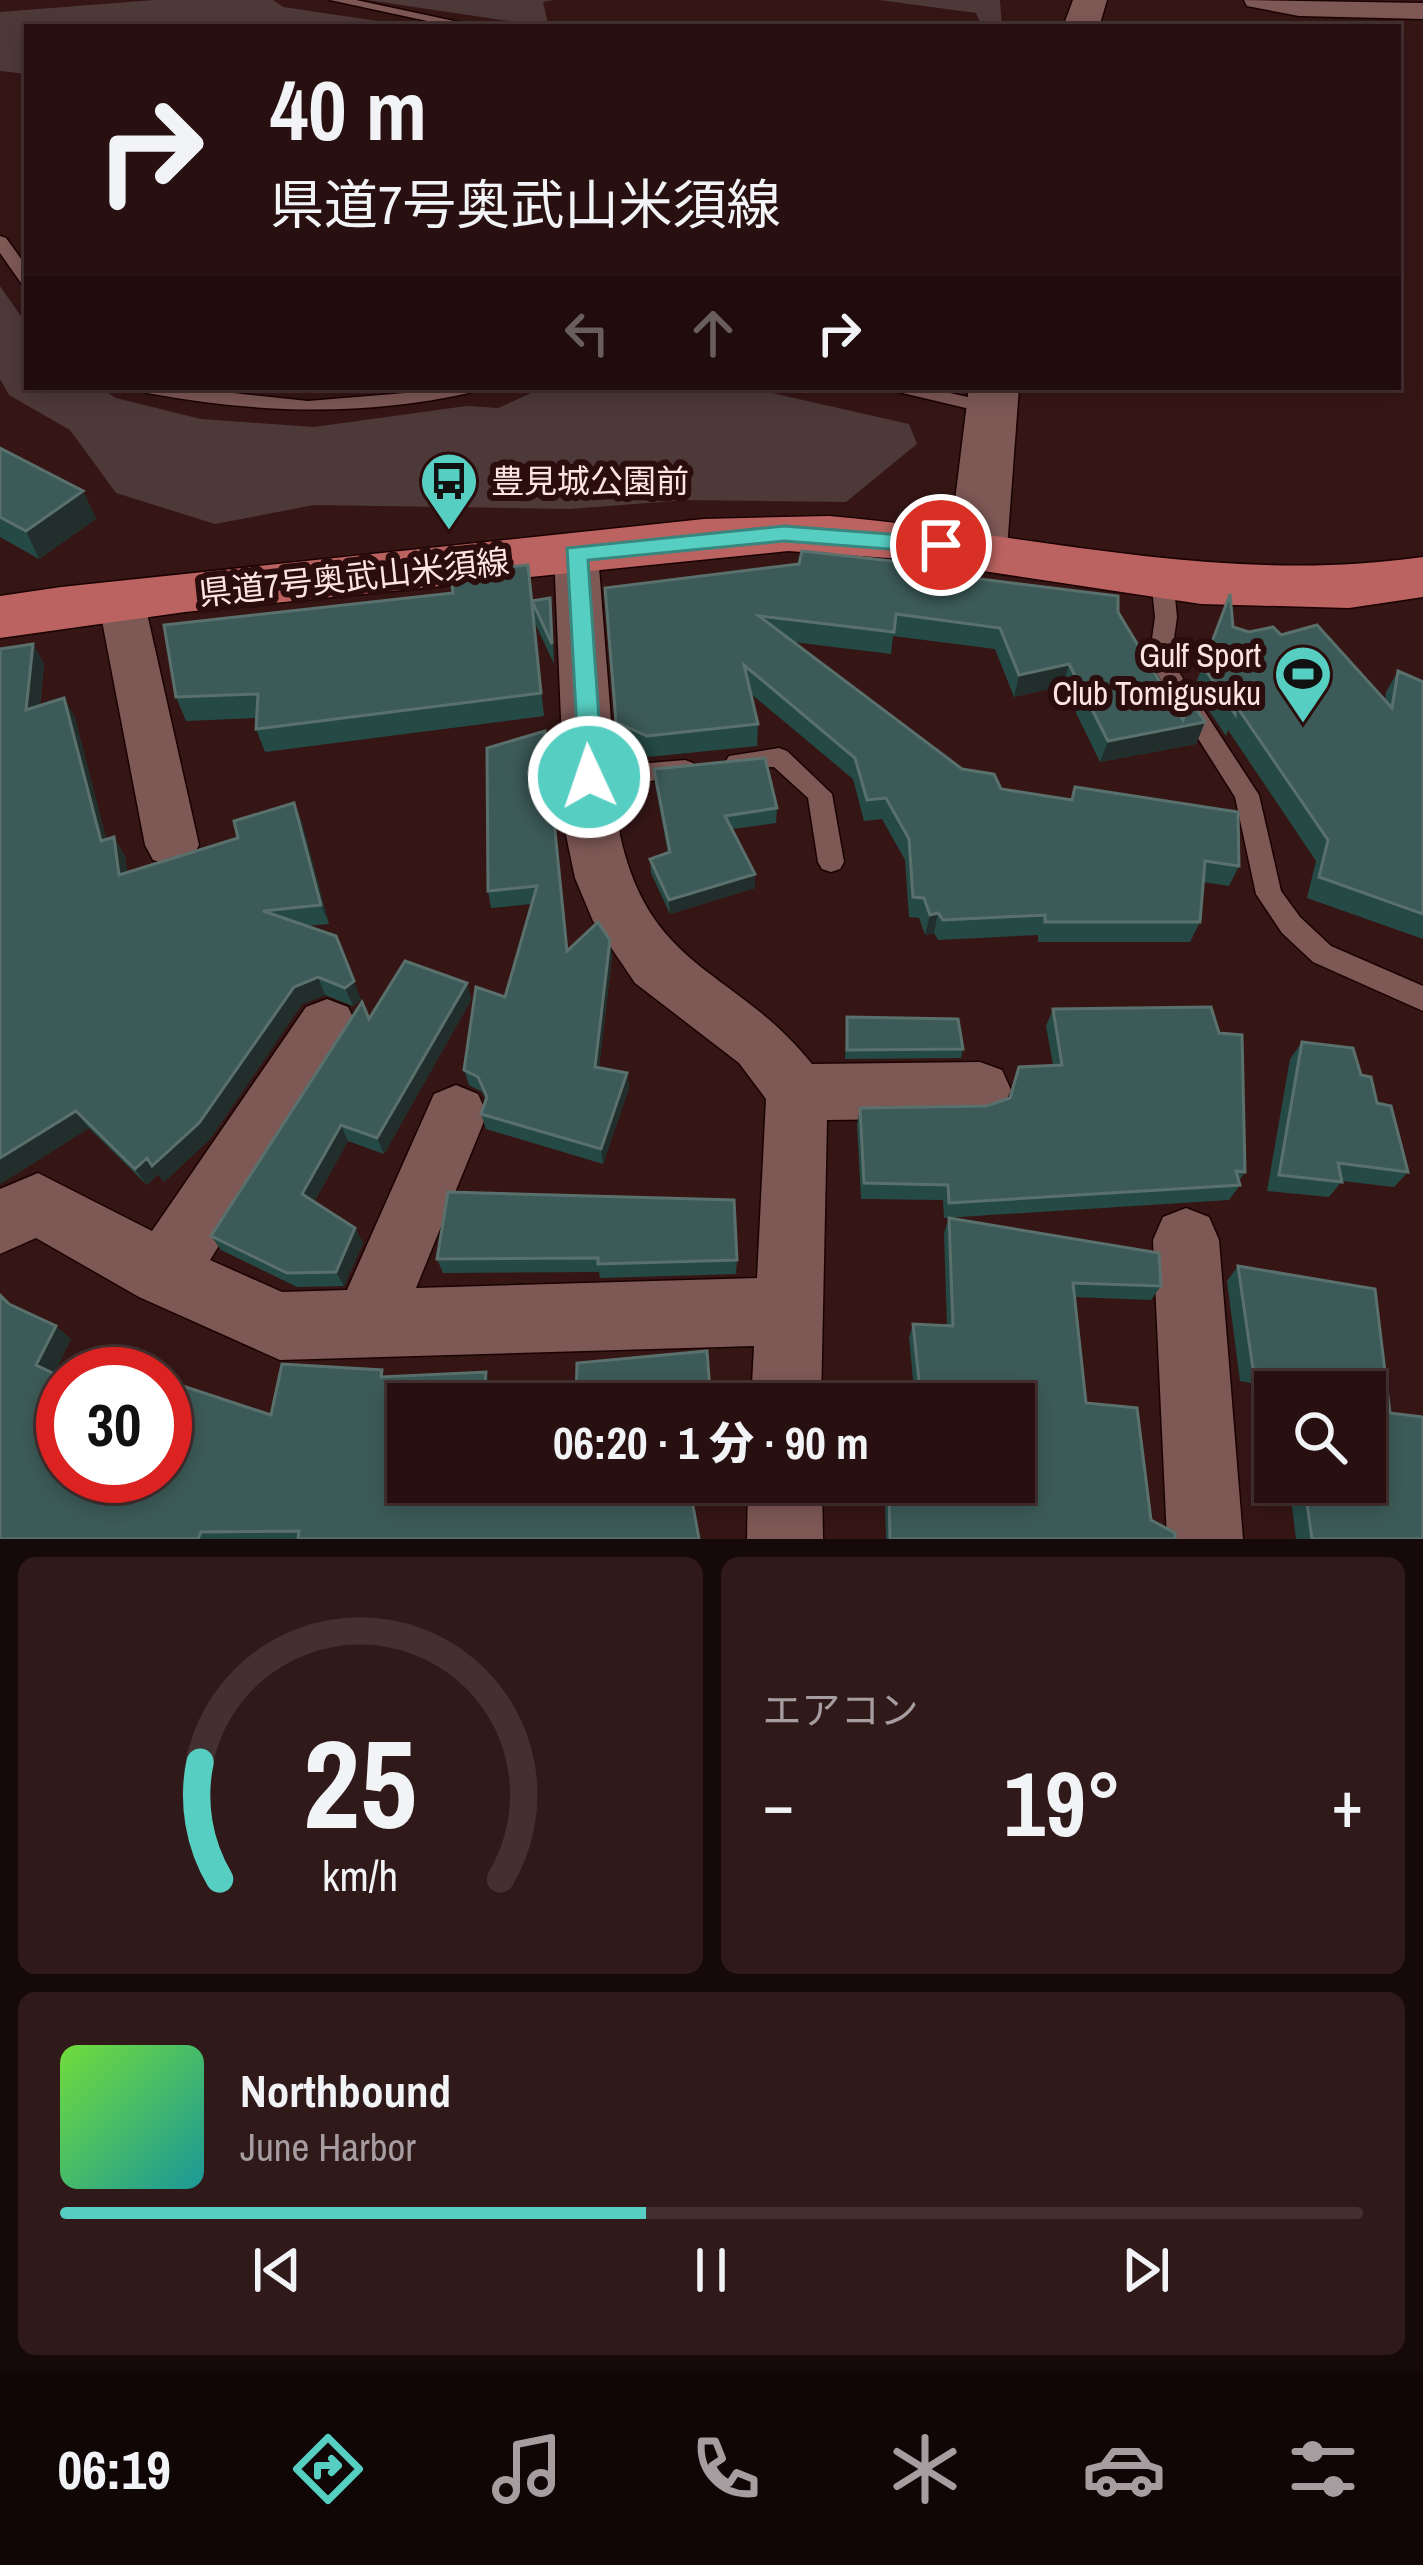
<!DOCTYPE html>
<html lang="ja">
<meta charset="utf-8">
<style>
:root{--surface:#281010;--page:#301919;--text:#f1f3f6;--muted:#a59d9f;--line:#443030;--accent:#57cec2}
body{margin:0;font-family:"Archivo Narrow","Noto Sans JP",sans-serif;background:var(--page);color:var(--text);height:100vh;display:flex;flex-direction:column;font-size:45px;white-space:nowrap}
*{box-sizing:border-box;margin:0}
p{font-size:39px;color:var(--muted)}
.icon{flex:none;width:66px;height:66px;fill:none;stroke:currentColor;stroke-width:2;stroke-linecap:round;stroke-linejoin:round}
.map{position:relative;height:1539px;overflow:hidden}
.sheet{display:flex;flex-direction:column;gap:18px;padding:18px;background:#160909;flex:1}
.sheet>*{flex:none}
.top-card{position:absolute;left:24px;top:24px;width:1377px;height:366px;border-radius:0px;box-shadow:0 6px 18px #0003,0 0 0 3px var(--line);background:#281010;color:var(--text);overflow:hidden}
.buttons{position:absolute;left:1254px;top:1371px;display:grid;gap:24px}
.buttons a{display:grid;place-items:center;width:132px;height:132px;border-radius:0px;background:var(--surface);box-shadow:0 6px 18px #0003,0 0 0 3px var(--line);font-size:60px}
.speed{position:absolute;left:36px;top:1347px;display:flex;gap:24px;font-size:60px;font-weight:700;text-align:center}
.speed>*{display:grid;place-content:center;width:156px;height:156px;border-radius:50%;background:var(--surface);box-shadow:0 6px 18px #0003,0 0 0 3px var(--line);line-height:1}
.speed .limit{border:18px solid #d22;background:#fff;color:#111}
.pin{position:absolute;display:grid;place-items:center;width:102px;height:102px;color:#fff;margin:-51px;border:6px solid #fff;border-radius:50%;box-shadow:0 3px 12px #0007}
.me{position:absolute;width:132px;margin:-66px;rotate:357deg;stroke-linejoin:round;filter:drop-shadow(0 0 9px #0008)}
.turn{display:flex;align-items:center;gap:42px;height:252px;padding:0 48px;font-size:54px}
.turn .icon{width:156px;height:156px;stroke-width:2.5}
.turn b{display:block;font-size:84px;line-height:102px}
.lanes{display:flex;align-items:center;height:114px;padding:0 48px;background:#0003;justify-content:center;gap:60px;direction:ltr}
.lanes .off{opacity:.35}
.big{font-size:90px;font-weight:800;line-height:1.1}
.sheet .tile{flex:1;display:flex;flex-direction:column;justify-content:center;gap:18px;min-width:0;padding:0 42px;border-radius:18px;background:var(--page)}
.sheet .dial{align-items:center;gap:0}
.dial svg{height:312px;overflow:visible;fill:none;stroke:var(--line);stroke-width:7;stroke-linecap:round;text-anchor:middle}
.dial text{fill:var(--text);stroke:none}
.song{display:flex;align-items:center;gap:36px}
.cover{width:144px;height:144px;border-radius:18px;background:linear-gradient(135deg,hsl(100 70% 55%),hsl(180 70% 35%))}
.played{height:12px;border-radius:6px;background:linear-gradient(90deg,var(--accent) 45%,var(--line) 45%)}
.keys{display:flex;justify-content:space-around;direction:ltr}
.heat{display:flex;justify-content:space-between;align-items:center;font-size:66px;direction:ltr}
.sheet .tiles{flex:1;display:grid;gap:18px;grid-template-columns:1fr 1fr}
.tile:last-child{grid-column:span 2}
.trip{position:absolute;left:387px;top:1383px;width:648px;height:120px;border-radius:0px;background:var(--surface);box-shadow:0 6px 18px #0003,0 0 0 3px var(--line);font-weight:800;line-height:120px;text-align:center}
.tab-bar{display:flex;height:192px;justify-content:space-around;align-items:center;background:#100606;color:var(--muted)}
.tab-bar .icon{width:84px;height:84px}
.tab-bar .selected{color:var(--accent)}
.tab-bar b{font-size:54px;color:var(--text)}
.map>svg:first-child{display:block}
</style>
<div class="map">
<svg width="1423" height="1539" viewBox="0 0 1423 1539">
<rect width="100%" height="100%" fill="#351615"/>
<path fill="#4d3938" d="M154,0H273L283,7L418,27H27V74L0,71V12Z
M367,0H554L543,2L549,27Z
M879,0H1000L1002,26L982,27L976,13Z
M0,286L27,325V387H98L116,398L201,419L314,427L466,406L498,408L545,387H746L909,424L917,444L846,502L686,500L570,509L314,505L215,524L116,493L70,430L9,395L0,379Z"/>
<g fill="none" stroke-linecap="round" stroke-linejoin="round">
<g stroke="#1b0202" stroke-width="3">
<path id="lane" d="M330,0H356L482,27H455Z
M0,236L6,238L27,267V284L21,283L0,253Z
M138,387H177L308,401L478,387L469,393C360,417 256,413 147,393Z
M891,387H924L998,404L1000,408L991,414L894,391Z
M1162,571L1173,578L1177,617L1171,660L1259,795L1281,891L1300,917L1331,946L1423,986V1011L1313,962L1282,933L1256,894L1235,797L1149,661L1155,617L1151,578Z
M779,748L787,751L832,794L844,862L840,869L831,872L822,869L818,862L808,798L774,767L729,768L725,762L729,756Z
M685,760L693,763L697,769L693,775L685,778L589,786L580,784L577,777L580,770L589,768Z"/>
</g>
<g stroke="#1b0202" stroke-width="3">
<path id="street" d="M1244,0L1423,3V19L1299,16L1247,6Z
M576,539L592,544L598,554L620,835C650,972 735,968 812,1064L980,1062L1002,1070L1011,1090L1002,1110L980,1118L827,1120L821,1404H751L754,1346L280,1360L139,1297L36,1238L0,1254V1189L38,1173L152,1231L306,1007L327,999L348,1007L357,1025L210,1260L282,1292L347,1290L434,1094L456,1085L478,1094L487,1114L416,1288L757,1278L766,1099L739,1063L635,983L593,921L575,878L566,835L554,554L560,544Z
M121,584L137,589L144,600L199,845L191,860L172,866L153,860L145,845L98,600L105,589Z
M1186,1208L1209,1217L1219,1240L1243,1539H1167L1153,1240L1163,1217Z
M748,1482H822L823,1539H747Z"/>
</g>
<g stroke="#1b0202" stroke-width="3">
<path id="secondary" d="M1073,0H1107L1099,27H1063Z
M969,387H1019L1007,549L998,562L978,568L958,562L949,549Z"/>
</g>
<g stroke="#1b0202" stroke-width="3">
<path id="primary" d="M829,516C1031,533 1219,586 1423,557V597L1349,608L1201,604L903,559L788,551L185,612L0,638V596L61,587L704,519Z"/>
</g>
<use href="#lane" fill="#7d5855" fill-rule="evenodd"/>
<use href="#street" fill="#7d5855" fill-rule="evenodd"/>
<use href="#secondary" fill="#7d5855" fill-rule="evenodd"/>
<use href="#primary" fill="#bb6360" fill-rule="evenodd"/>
</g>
<path fill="#254a46" d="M0,448L83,491L96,519L39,559L0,537Z
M964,577L1118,612L1183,720L1205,722L1196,744L1100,762L1063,686L1014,697L995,649L893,636L891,654L793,642L962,769L1001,789L1071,800L1075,787L1239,866L1229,886L1203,882L1200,922L1190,942H1038V935L938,940L934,933L925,935L919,918L909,917L905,860L882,819L864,821L853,779L750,693L758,724L757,746L648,757L617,743L605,588Z
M1230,594L1233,627L1249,632L1281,635L1385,700L1386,692L1398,671L1423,682V939L1307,898L1316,861L1228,730L1226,736L1194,688Z
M532,601L552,618L554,664L534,621L533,613L544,716L265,752L256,729L257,718L186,721L176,697Z
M33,644L44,664L40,706L64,698L75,718L106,839L125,856L127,872L238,838L294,803L302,822L329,924L306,926L361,999L353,1006L325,995L302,1004L210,1139L164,1182L158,1174L147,1185L89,1128L0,1184Z
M487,748L568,950L610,940L612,957L599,1068L627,1073L629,1088L603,1164L486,1129L481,1114L486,1100L482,1092L469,1085L464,1070L505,997L532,904L491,908L488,891Z
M654,769L777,808L776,823L732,829L755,888L670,914L651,873L650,859L668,853L655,784Z
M467,983L471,1000L384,1154L348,1141L314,1202L355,1228L363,1243L344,1286L297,1287L221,1250L211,1236Z
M1053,1009L1245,1172L1239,1181L1240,1185L1229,1200L944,1218L943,1200L861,1199L857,1124L860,1108L986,1106L1009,1098L1053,1065L1046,1026Z
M847,1017L963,1049L961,1058L845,1059Z
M1302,1042L1361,1075L1377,1103L1408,1172L1394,1187L1342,1181L1329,1197L1267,1191L1290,1059Z
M448,1192L737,1260L736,1274L600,1278L599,1272L443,1273L437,1259Z
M949,1218L1161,1286L1151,1300L1075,1297L1086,1403L1151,1520L1175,1539H886L885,1500L869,1497L868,1482H1014V1404H885L889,1390H914L909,1337L913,1324L947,1326L944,1233Z
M1238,1266L1390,1413L1423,1539H1296L1289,1482H1365V1392H1277L1276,1388L1240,1381L1227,1281Z
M12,1305L71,1339L54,1373L63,1476L271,1415L386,1377L491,1384L408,1404L742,1490L741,1500L693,1505L700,1539H0Z"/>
<path fill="#222e2b" d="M83,491L96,519L39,559L26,531Z
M33,644L44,664L37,730L26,710Z
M1069,664L1063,686L1014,697L1019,675Z
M64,698L75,718L112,860L101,841Z
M1205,722L1196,744L1100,762L1108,741Z
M294,803L302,822L329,924L321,905Z
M114,837L125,856L130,894L119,875Z
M755,874V888L670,914L669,900Z
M938,913L934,933L925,935L930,915Z
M610,940L612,957L597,1083L595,1067Z
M318,977L325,995L302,1004L210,1139L164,1182L158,1174L147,1185L135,1169L294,987Z
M354,981L361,999L353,1006L345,988Z
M467,983L471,1000L384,1154L377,1138Z
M627,1073L629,1088L603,1164L601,1149Z
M76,1111L89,1128L0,1184V1158Z
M341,1125L348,1141L310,1210L302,1194Z
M355,1228L363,1243L344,1286L336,1272Z
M56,1326L71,1339L52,1377L36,1365Z
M486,1372L491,1384L490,1404H483Z"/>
<path fill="#3c5a57" stroke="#5a706c" stroke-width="3" d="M0,448L83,491L26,531L0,517Z
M802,551L965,569L964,577L1118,596V612L1183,720L1190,700L1205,722L1108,741L1069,664L1019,675L1000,628L896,614L894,632L759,616L962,769L994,774L1001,789L1072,800L1075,787L1238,812L1239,866L1205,861L1200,922H1045V915L943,920L938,913L930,915L924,898L913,897L909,839L886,798L867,800L855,758L744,665L758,724L647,736L616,722L605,588L799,564Z
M528,565L541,693L256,729L258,694L176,697L164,625L453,593L450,573Z
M1230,594L1233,627L1249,632L1273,627L1281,635L1317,625L1392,708L1398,671L1423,682V914L1319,877L1328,840L1235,704V714L1203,666Z
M550,598L552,644L532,601Z
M33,644L26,710L64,698L101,841L114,837L119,875L238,838L234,821L294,803L321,905L263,911L336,936L354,981L345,988L318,977L294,987L199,1123L152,1166L147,1158L135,1169L76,1111L0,1158V649Z
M545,731L567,951L598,922L610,940L595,1067L627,1073L601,1149L481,1114L487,1097L478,1077L464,1070L476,987L505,997L537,886L488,891L487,748Z
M765,758L777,808L725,816L755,874L669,900L650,859L670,852L654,769Z
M405,961L467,983L377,1138L341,1125L302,1194L355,1228L336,1272L287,1273L211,1236L362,1002L369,1019Z
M1211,1007L1219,1033L1242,1035L1245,1172L1236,1171L1240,1185L949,1203L948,1185L864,1183L860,1108L986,1106L1010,1098L1019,1067L1062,1065L1053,1009Z
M847,1017L958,1019L963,1049L847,1050Z
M1302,1042L1353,1048L1361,1075L1371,1077L1377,1103L1391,1106L1408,1172L1338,1163L1342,1182L1279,1175Z
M448,1192L734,1200L737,1260L598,1264V1258L437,1259Z
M949,1218L1159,1253L1161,1286L1073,1283L1086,1403L1137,1408L1151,1520L1175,1533V1539H890L889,1490L873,1487V1482H1014V1404H889V1390H920L913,1324L953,1326Z
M1238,1266L1375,1289L1390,1413L1423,1417V1539H1312L1304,1482H1365V1392H1292L1289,1375L1253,1369Z
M0,1295L9,1304L56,1326L36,1365L63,1378V1476H165V1380L271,1415L282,1364L382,1370L381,1377L486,1372L483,1404H408V1482H741L742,1490L691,1495L699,1539H298L299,1531L201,1532L198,1539H0Z
M707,1351L711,1404H554L576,1402L577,1363Z"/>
<path fill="#57cec2" stroke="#39867e" stroke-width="3" d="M784,526L941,538L953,545L941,553L784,541L588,560L603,777L599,784H580L567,548Z"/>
<defs>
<g id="bus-pin" transform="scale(3)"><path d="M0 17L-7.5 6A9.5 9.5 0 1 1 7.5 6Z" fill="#57cec2" stroke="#2a0d0c"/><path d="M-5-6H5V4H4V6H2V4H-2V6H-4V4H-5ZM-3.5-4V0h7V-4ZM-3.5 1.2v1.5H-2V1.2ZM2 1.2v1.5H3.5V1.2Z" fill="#111"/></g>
<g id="stadium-pin" transform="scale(3)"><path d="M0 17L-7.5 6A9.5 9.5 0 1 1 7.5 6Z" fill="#57cec2" stroke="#2a0d0c"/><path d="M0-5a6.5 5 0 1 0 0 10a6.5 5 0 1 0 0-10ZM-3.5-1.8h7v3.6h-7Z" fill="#111"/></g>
</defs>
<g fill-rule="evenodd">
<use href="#bus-pin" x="449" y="481"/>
<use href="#stadium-pin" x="1303" y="674"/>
</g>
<g text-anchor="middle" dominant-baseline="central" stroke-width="12" stroke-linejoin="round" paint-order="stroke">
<g font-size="33" fill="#fbe4e2" stroke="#2a0d0c" text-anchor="start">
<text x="491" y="481">豊見城公園前</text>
<text x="1261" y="655" text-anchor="end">Gulf Sport<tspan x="1261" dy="38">Club Tomigusuku</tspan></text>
</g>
<g font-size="33" fill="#fbe4e2" stroke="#2a0d0c">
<text transform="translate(354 577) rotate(-6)">県道7号奥武山米須線</text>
</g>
</g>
</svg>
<div class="buttons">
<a><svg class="icon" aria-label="search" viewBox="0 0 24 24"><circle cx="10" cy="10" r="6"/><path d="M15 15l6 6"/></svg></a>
</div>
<div class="speed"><div class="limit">30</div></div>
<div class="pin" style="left:941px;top:545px;background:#d93025"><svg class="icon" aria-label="arrive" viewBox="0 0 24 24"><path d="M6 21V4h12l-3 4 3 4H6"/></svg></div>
<svg class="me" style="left:589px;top:777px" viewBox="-20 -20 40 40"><circle r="17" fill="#57cec2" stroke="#fff" stroke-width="3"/><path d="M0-11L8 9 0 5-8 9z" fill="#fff"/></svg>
<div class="trip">06:20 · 1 分 · 90 m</div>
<div class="top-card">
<div class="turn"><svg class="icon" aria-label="right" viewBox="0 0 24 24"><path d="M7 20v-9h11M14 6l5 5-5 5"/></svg><div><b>40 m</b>県道7号奥武山米須線</div></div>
<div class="lanes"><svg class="icon off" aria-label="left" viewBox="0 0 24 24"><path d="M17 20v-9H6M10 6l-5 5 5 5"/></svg><svg class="icon off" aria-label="ahead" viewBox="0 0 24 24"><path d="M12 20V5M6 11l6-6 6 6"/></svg><svg class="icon" aria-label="right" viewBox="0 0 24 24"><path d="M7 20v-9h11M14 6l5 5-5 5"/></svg></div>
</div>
</div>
<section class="sheet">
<div class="tiles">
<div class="tile dial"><svg viewBox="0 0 100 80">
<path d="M14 69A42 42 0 1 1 86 69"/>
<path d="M14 69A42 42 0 0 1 9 39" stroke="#57cec2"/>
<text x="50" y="56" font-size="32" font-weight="700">25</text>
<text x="50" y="72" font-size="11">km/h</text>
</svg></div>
<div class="tile"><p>エアコン</p>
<div class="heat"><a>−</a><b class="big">19°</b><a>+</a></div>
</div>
<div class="tile">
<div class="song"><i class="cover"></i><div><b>Northbound</b><p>June Harbor</p></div></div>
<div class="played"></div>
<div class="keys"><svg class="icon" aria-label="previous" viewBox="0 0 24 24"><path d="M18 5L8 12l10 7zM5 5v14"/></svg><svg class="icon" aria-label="pause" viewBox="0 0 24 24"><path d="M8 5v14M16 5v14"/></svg><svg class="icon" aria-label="next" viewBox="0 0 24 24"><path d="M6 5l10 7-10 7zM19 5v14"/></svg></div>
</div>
</div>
</section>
<nav class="tab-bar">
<b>06:19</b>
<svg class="icon selected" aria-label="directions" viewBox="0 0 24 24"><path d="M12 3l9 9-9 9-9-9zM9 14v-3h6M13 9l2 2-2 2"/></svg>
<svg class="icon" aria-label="music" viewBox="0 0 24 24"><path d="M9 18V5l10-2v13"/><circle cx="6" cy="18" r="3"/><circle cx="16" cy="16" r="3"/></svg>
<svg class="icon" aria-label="phone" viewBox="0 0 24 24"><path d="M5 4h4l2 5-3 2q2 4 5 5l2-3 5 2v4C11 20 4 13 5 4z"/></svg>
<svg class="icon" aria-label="climate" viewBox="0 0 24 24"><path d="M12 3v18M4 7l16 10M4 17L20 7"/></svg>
<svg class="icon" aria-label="car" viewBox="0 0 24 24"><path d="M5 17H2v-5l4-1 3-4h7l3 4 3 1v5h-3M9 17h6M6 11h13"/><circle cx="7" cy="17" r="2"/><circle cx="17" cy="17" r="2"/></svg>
<svg class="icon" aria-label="filters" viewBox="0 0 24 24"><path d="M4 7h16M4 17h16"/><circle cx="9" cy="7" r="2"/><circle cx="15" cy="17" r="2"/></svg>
</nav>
